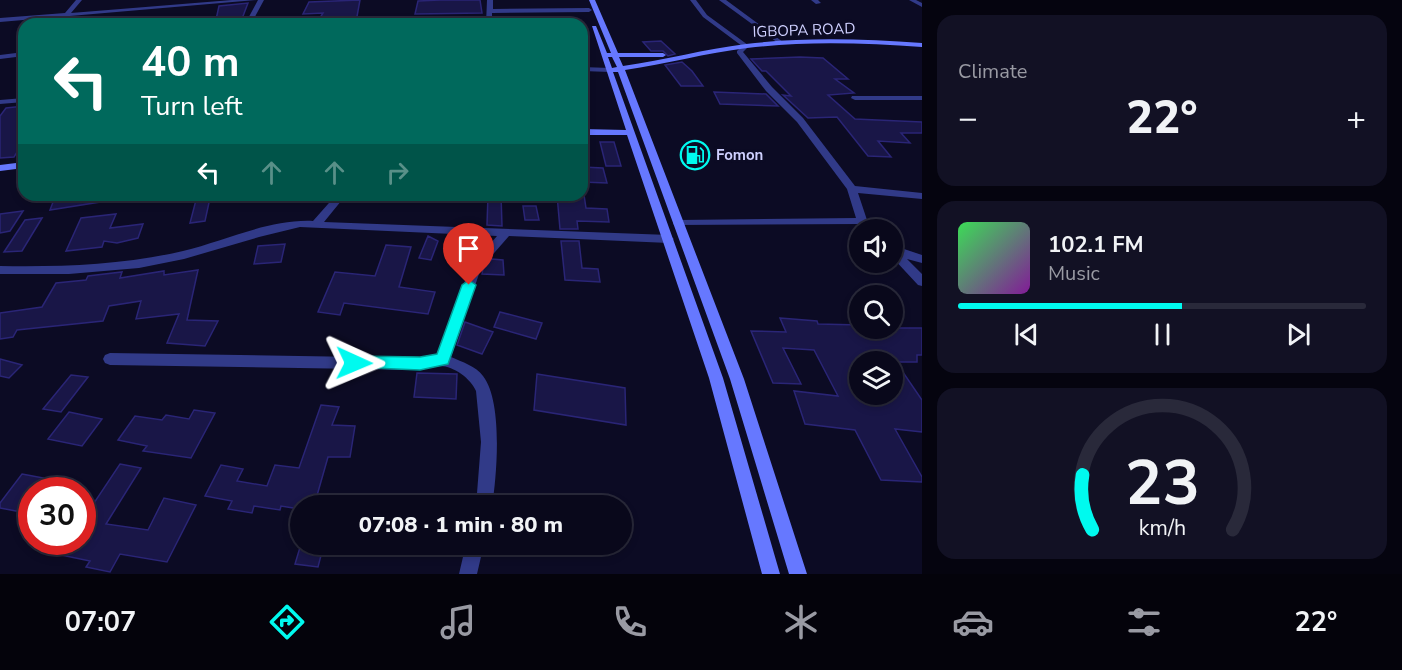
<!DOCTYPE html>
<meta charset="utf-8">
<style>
:root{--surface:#09081b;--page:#121124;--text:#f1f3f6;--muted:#999aa3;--line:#29293a;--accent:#00faef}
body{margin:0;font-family:"Nunito Sans",sans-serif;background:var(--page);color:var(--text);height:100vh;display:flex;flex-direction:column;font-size:22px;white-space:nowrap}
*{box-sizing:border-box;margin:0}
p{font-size:20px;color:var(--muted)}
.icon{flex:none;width:33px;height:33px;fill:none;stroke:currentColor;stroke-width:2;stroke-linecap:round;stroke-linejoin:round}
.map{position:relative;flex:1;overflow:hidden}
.sheet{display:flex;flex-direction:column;gap:15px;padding:15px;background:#05040f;width:480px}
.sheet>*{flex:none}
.hud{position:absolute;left:18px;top:18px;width:570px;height:183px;border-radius:18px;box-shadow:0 3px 9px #0003,0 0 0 2px var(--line);background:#00695c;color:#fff;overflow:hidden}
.tools{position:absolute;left:849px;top:219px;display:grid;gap:12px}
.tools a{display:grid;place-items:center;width:54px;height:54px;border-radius:50%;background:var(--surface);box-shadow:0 3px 9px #0003,0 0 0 2px var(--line);font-size:30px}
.speed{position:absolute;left:18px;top:477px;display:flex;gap:12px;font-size:30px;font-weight:700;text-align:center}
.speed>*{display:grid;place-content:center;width:78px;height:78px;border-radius:50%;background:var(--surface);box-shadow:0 3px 9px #0003,0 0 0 2px var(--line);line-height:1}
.speed .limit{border:9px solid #d22;background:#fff;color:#111}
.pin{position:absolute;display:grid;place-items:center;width:51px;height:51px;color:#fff;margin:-62px -26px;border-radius:50% 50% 50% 0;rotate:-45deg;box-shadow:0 0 6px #0007}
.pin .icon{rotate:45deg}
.me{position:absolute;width:66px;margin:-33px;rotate:91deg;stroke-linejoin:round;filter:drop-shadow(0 0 4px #0008)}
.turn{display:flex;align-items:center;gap:21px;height:126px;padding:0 24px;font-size:27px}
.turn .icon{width:78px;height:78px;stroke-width:2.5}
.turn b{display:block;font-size:42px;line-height:51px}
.lanes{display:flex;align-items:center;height:57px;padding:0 24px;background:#0003;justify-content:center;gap:30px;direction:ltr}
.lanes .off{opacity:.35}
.big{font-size:45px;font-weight:800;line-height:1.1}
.sheet .card{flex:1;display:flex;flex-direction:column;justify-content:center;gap:9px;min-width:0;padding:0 21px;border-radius:18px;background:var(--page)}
.sheet .dial{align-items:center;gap:0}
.dial svg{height:156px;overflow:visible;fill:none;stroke:var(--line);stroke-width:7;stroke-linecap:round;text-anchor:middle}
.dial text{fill:var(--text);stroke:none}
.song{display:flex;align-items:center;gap:18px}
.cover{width:72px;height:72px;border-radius:9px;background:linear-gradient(135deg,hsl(130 70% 55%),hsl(290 70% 35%))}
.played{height:6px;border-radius:3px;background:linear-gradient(90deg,var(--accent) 55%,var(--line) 55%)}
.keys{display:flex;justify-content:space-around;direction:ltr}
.heat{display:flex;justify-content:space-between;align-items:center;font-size:33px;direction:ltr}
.trip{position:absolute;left:290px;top:495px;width:342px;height:60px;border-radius:30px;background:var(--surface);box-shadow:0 3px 9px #0003,0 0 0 2px var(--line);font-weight:800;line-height:60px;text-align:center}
.dock{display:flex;height:96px;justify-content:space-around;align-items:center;background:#04030b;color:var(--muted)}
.dock .icon{width:42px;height:42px}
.dock .selected{color:var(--accent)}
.dock b{font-size:27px;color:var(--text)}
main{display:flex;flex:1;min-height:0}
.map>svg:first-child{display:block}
</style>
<main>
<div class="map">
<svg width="922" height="574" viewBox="0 0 922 574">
<rect width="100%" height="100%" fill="#0c0b24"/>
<path fill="#191647" stroke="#2a2576" stroke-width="1.5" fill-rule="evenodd" d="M360,0L356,22L318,21L323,13L303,14L309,2Z
M440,0H480L482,13L415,14L418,1Z
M248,3L240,24H215L219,6Z
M661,41L675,54L668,56L663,51H651L643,42Z
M800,57L823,58L848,79H835L854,93L828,95L855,119L922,122V133H901L910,143L878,141L891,157L868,156L837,117L808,118L783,95L791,96L766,71H762L751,59Z
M682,62L692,71L703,86H681L665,65Z
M714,92L766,94L778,106L720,104Z
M24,106V141L14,157L0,158V116L6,108Z
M600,142H614L621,166H606Z
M582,167L603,168L607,183L582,182Z
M66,195H100V202L50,210L55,197Z
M488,195H501L502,226L487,225Z
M557,195H584L586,208L607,209L609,222L577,221L578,229H560Z
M210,198L205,221L190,223L196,200Z
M523,206H536L539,220H525Z
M23,211L10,231L0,233V214Z
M116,214L110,228L143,224L138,238L117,243L104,241L102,247L66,251L81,218Z
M42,218L22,251L4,252L25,220Z
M428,236L438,241L431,260L419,258Z
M561,241H579L582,268L598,269L600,282L565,280Z
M285,244L281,262L254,264L258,246Z
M386,245L411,247L399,287L435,292L428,314L344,303L340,315L318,312L335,272L375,276Z
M492,259L503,260L504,275L482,274L483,269Z
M198,270L187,320L218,321L205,346L167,343L179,314L136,319L141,301L109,306L103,321L17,330L13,337L0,339V313L42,307L56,283L86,280L88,276L122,272L120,278L164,271V275Z
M500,312L542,323L536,339L494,327Z
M780,318L817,321L818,324L860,325V328H922V355H917V362H896L922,400V432L895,429L922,477V482L881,480L855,430L805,424L794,391L838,396L814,350L783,348L801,384L773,383L751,331L786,332ZM860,362H892V394H860Z
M465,322L493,332L482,354L457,345Z
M0,359L22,365L9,378L0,376Z
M417,373L457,374L456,399L414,397Z
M537,374L625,388L626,425L534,410Z
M71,375L88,377L61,412L43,409Z
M321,405L339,407L332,425L355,426L350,457H328L314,506H300V509L281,506L280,510L254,506L252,513L228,509L232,501L205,496L221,465L243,469L237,481L267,486L275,465L299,468Z
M194,410L215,413L191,458L143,451L147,446L118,440L135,416L162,420L166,415L189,419Z
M69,412L102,419L82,446L48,439Z
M120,464L141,468L106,524L148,530L164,498L196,505L167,562L120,554L110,572L86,567L90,561L61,555L69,542H82V521Z
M22,474L54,480L47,490H32V514L0,508V503Z
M301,544H324L318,567L295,564Z"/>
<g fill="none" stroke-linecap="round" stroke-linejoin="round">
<path fill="#313a88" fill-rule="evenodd" d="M76,0H82L71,13L232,0H257L0,22V18L65,13Z
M258,0H264L251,24H245Z
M487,0H493V9L589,8L592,10L589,12L492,13V24H486Z
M690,0H696L707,15L748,45V47L743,52L772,87L803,118L855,186L922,193V199L858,193L867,220L876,230H864L859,224L674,225L673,223L678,220L856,218L847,189L797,122L766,91L737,53V51L742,46L703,17Z
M719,0H726L783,42L778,43Z
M811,0H818L821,3L816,4Z
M909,0H916L922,3V7Z
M24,52V56L0,59V55Z
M582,67L610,68L614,70L610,72L582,71Z
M852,96H922V100H855L851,98Z
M24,98V102L0,104V100Z
M336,195H346L324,222L669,235L674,239L669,243L509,236L481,268L451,357C462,362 476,366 483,376C503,402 497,474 492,506H476L481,442L476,391C471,379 454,366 440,366C434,366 426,369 420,370L110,365L105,363L103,359L105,355L110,353L420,358L438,355L470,267L497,236L300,227L259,237L184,259L139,268L69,274H0V266C61,267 123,265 183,251C225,241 269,219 313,221Z
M892,245L922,255V263L907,259L922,274V286L918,285L892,257Z
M466,544H484L477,574H459Z"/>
<path fill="#6678ff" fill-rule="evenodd" d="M589,0H595L618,53H663L666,55L663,57H619L623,66C665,60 705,49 746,44C805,37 863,39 922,43V47C864,43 805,41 747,48C706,53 666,64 625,70L744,379L807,574H789L730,379L618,72H613L723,378L780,574H762L709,378L627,135H582V129L626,130L592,26H596L607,53H611ZM608,57H612L617,67L612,68Z
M24,162V168L0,171V165Z"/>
</g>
<path fill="#00faef" stroke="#00a29b" stroke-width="1.5" d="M469,280L476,285L448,364L420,370L349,367L346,363L349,358L354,356L420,357L437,354L462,285Z"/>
<defs>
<g id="fuel-ring" transform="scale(1.5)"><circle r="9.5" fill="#0c0b24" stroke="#00faef" stroke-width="1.5"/><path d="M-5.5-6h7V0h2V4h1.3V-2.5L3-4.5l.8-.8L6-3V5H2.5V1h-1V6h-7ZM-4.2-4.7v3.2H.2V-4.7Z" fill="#00faef"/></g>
</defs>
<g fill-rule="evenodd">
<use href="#fuel-ring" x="695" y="155"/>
</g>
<g text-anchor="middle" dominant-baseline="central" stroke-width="6" stroke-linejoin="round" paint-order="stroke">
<g font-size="15" fill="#cfd0ff" stroke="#0c0b24">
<text transform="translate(804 30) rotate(-2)">IGBOPA ROAD</text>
</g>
<g font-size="15" font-weight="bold" fill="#cfd0ff" stroke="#0c0b24" text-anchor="start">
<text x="716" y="155">Fomon</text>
</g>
</g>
</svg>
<div class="tools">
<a><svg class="icon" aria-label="sound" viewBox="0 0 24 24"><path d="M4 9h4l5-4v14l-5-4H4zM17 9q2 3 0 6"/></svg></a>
<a><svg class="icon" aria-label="search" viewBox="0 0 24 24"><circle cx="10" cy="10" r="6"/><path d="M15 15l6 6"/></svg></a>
<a><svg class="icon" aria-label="layers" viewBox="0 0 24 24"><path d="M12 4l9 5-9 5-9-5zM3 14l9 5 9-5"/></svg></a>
</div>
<div class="speed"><div class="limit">30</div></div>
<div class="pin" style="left:469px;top:285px;background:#d93025"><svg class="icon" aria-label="arrive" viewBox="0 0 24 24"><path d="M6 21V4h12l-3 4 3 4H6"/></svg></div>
<svg class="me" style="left:354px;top:363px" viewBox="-20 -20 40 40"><path d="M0-17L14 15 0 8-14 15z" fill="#00faef" stroke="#fff" stroke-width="4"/></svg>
<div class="trip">07:08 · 1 min · 80 m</div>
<div class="hud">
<div class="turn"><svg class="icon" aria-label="left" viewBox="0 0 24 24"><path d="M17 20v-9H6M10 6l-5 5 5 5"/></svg><div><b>40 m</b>Turn left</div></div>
<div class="lanes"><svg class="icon" aria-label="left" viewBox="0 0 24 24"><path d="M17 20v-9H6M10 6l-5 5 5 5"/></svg><svg class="icon off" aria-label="ahead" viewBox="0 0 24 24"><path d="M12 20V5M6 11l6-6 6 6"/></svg><svg class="icon off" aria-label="ahead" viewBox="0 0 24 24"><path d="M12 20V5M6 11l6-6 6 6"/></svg><svg class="icon off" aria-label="right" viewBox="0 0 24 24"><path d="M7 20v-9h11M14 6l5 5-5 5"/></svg></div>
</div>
</div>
<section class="sheet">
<div class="card"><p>Climate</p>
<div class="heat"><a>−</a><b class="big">22°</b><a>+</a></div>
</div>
<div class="card">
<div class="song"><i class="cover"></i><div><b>102.1 FM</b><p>Music</p></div></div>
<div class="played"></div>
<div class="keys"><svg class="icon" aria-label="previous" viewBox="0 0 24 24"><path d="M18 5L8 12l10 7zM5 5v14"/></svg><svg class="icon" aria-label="pause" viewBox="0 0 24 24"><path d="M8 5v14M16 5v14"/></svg><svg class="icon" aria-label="next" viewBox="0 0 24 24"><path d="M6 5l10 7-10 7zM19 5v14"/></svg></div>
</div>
<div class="card dial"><svg viewBox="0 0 100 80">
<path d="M14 69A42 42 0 1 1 86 69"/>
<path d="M14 69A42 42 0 0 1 9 41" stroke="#00faef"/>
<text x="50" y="56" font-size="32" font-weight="700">23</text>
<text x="50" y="72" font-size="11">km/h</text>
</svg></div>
</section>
</main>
<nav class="dock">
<b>07:07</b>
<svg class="icon selected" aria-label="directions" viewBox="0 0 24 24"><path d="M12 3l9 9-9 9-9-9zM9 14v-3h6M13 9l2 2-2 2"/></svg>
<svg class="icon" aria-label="music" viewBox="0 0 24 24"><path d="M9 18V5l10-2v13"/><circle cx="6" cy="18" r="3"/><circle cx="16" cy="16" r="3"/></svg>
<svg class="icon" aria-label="phone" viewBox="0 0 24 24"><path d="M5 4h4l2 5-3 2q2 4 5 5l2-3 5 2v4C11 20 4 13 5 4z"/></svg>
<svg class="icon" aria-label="climate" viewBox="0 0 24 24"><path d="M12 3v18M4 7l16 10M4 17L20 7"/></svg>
<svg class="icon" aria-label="car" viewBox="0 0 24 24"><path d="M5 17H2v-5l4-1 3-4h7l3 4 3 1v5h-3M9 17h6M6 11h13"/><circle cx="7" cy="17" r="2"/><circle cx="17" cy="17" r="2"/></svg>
<svg class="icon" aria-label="filters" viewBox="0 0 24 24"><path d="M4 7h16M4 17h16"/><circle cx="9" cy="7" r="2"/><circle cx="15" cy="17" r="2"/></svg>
<b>22°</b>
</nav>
